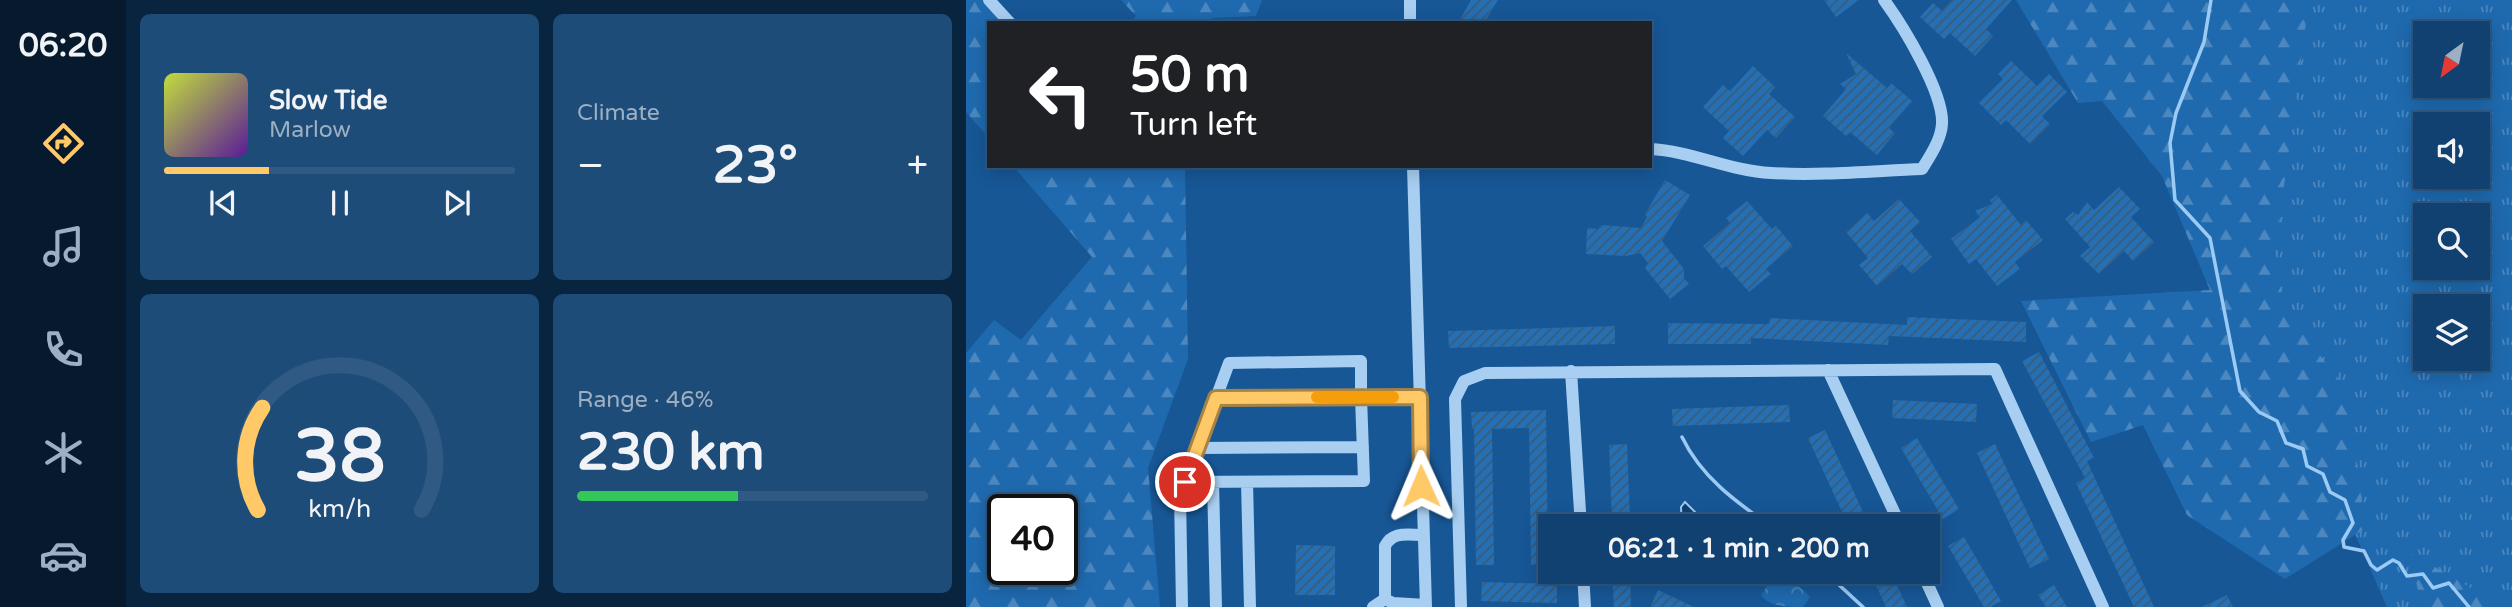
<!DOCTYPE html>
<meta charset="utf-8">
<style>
:root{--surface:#114170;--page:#1e4c78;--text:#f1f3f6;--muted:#9cafc3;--line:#305a83;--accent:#ffc968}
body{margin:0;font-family:"Varela Round",sans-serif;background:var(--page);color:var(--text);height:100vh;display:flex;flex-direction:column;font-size:26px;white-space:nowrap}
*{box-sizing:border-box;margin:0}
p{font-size:23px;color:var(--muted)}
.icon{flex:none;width:38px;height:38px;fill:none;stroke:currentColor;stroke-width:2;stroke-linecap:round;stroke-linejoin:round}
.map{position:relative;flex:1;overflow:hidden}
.drawer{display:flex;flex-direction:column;gap:14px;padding:14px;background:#09243e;width:840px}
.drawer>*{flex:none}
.banner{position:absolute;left:21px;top:21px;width:665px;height:147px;border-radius:0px;box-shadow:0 4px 18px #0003,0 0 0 2px var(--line);background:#202124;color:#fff;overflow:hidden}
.needle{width:46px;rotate:213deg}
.buttons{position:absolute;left:1447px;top:21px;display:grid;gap:14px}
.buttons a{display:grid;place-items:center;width:77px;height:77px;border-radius:0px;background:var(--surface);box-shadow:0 4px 18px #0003,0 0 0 2px var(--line);font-size:35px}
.speed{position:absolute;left:21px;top:494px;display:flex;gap:14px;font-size:35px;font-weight:700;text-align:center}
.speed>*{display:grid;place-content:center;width:91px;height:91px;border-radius:50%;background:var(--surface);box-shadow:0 4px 18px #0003,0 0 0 2px var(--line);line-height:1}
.speed .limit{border:4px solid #111;border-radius:10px;background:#fff;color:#111}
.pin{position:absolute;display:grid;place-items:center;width:60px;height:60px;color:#fff;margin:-30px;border:4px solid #fff;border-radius:50%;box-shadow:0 2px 7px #0007}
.me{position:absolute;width:77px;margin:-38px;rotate:359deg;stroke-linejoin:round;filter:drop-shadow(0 0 5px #0008)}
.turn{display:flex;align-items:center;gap:24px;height:147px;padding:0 28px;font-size:32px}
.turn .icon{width:91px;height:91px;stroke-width:2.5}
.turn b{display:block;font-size:49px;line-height:60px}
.big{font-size:52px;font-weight:800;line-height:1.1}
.drawer .card{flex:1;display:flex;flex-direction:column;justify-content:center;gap:10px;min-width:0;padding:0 24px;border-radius:10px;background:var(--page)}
.drawer .dial{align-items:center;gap:0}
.dial svg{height:182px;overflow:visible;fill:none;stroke:var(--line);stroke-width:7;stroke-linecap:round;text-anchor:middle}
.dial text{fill:var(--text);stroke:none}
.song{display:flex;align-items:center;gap:21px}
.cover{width:84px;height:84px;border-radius:10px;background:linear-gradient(135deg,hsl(70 70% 55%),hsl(270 70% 35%))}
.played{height:7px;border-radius:4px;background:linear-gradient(90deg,var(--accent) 30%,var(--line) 30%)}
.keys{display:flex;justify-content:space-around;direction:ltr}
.heat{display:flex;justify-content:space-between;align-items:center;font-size:38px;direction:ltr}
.charge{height:10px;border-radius:5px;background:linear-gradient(90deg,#34c759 46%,var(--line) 0)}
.drawer .tiles{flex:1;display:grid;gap:14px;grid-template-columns:repeat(2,1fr)}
.trip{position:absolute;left:572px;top:514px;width:402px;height:70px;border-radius:0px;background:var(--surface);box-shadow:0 4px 18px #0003,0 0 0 2px var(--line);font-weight:800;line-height:70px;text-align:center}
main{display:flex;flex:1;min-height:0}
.tab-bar{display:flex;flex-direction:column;width:126px;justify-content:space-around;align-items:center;background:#071a2d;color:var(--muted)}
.tab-bar .icon{width:49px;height:49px}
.tab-bar .on{color:var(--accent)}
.tab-bar b{font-size:32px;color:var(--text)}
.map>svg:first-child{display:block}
</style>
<main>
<nav class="tab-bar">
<b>06:20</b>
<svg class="icon on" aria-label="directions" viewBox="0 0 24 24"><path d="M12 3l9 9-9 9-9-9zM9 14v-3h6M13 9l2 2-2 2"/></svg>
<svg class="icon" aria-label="music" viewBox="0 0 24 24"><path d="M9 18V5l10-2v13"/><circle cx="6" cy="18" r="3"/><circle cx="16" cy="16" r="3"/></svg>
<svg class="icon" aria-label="phone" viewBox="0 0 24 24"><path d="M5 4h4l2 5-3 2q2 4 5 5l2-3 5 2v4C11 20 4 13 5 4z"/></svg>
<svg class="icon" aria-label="climate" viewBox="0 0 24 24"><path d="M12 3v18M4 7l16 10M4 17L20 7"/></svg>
<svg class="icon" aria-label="car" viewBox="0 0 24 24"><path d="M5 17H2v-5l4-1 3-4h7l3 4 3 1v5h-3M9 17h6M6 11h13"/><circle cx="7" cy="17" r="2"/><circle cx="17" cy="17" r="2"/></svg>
</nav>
<section class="drawer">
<div class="tiles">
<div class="card">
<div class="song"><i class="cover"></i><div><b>Slow Tide</b><p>Marlow</p></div></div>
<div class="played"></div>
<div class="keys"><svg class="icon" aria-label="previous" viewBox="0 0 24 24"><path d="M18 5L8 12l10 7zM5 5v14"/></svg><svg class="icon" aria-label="pause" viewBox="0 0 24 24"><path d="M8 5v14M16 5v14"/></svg><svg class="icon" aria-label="next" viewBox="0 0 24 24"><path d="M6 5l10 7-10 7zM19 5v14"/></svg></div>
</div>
<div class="card"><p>Climate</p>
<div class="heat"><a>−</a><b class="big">23°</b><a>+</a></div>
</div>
<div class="card dial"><svg viewBox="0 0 100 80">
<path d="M14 69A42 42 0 1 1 86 69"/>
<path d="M14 69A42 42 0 0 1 16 24" stroke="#ffc968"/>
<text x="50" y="56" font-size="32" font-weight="700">38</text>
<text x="50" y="72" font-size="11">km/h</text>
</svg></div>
<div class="card"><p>Range · 46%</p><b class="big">230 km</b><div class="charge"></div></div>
</div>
</section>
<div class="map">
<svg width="1546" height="607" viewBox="0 0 1546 607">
<defs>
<pattern id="grass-tufts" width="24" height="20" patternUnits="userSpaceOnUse" patternTransform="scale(1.75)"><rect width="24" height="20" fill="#1f6aaf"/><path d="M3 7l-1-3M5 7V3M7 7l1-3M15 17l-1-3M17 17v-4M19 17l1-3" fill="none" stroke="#4c88bf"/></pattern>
<pattern id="forest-firs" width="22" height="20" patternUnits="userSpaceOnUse" patternTransform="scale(1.75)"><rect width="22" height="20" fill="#1f6aaf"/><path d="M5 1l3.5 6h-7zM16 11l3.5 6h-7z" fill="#4c88bf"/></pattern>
<pattern id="park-crowns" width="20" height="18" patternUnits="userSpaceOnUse" patternTransform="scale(1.75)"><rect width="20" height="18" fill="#1f6aaf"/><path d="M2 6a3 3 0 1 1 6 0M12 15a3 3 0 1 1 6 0" fill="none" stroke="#4c88bf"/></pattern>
<pattern id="building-hatch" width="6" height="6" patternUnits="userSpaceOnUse" patternTransform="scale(1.75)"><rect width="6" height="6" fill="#256fb4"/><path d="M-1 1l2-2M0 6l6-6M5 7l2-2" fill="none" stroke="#3c5a76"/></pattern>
</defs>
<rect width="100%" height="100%" fill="#175796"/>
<path fill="url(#grass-tufts)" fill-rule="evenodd" d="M1142,0H1546V607H1421L1309,351ZM1460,33H1512V86H1460ZM1460,124H1512V177H1460ZM1460,215H1512V268H1460ZM1460,306H1512V359H1460Z"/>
<path fill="url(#forest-firs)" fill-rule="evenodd" d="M0,0H29L53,23H23V138L0,112Z
M155,0H296L290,16L246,18V23H164L170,16Z
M1050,0H1343L1309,253L1319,312L1377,384L1400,528L1319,579L1221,515L1177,425L1125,442L1055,301L1244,290L1196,176L1136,101L1112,103Z
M47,166H219L222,359L182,468L194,607H0V353L28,320L55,340L126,257ZM96,509V569H37V509Z
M1443,552L1538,607H1456Z"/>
<path fill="url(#park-crowns)" d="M808,576C819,576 838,588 844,597L837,607C822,607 803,607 795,595Z"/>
<path fill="#0f4073" stroke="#9bcaf4" stroke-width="2" d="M719,502L744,527H716L715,507Z"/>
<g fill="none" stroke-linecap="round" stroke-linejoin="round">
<path stroke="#9bcaf4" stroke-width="3.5" d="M1245,0L1238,42L1210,113L1204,143L1209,200L1244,238L1274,391L1293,412L1311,421L1320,443L1337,449L1341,466L1357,474L1364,492L1379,500L1387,523L1377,540L1378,547L1398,551L1405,565L1411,570L1427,560L1433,563L1441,576L1457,574L1467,588L1483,583L1503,607
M716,437C735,477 770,502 806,527
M859,572L897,607"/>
</g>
<path fill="url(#building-hatch)" d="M505,0H532L518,23H492Z
M858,0H893L870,17Z
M986,0H1046L1020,29L1027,36L1009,56L984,33L978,39L954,17L967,3L976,11Z
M880,53L921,88L925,83L946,101L923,128L929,133L911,155L884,132L880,136L857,116L880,89L874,84L890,74Z
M1045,61L1071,86L1083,74L1101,92L1076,116L1084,124L1064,144L1040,120L1035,125L1013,103L1037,79L1032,74Z
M787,66L809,87L803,94L829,117L810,138L801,130L777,156L757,138L763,131L737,107L757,85L764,91Z
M699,180L724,195L696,241L718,269V278L723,284L704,299L679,268L682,263L674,253L660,256L620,254L621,228L632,229L636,225L675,228L681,217L679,214Z
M1153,187L1174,209L1165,217L1188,242L1167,261L1158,251L1133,274L1114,256L1124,247L1099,219L1107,212L1112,215L1121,202L1128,210Z
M1031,195L1055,225L1060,220L1077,240L1049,262L1054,269L1031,286L1010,259L1003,264L985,239L1014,217L1009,211L1026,204L1024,200Z
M933,199L954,222L944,231L966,257L946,274L936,264L911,286L893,265L902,258L880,232L901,213L908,221Z
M781,201L806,229L810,226L827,246L800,269L805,274L783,292L760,266L756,269L737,246L764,223L760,218Z
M941,317L1060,322V342L923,336L922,345L785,338V344H702V323L803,324L804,318L941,325Z
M649,326V344L483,348L482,331Z
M1073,352L1128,458L1121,461L1188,607H1168L1110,483L1119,478L1056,361Z
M927,400L1011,404L1010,422L926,418Z
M823,405L824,422L707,426L706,409Z
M580,410L582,564L565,565L563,428L526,429L528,565H510L508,429H506L505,412Z
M859,430L904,527H883L842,438Z
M951,438L993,509L977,519L935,448Z
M661,444L664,519L646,520L643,445Z
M1029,444L1083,559L1064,568L1011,453Z
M998,537L1035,601L1024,607H1018L982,546Z
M330,545L369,546V595H329Z
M646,572H664L665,607H648Z
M904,572H925L941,607H920Z
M516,582L591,584V603L515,601Z
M1088,585L1101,607H1080L1072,595Z
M692,590L728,607H684Z
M1261,595L1267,607H1236Z"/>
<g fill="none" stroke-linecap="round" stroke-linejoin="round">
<path stroke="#a8cef1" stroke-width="12" d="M23,0L44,23
M444,0V23
M684,149C726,151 763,171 805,173C855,176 907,171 956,169C964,156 975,140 976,124C978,93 937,26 918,0
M447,166L460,607
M862,370L935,527
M605,371L615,527
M250,398L395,397V361L263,363L219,482L398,481L395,397H454
M232,448L397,447
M247,482L250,607
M281,482L284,607
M457,535C441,535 427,531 419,546V599L427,603L460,605
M617,572L619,607
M956,572L972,607
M216,607L214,495L219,482
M407,607L419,599
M495,607L489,399L498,381L519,373L1029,369L1137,607"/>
</g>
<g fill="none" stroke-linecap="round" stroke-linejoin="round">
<g stroke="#a68344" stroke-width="18">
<path id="route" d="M219,482L250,398L454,397L455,486"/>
</g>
<use href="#route" stroke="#ffc968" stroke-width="12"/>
<path stroke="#f59e0b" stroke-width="12" d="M351,397H427"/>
</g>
</svg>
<div class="buttons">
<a><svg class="needle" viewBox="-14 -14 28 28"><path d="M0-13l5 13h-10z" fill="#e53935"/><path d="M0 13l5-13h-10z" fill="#9cafc3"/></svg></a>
<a><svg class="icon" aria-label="sound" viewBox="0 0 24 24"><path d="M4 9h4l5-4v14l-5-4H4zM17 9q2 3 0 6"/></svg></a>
<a><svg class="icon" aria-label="search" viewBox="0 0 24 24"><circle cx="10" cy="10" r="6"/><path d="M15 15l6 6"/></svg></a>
<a><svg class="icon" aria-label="layers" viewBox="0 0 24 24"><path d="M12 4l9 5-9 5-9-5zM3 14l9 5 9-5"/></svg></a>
</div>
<div class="speed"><div class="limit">40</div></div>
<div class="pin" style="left:219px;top:482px;background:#d93025"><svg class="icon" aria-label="arrive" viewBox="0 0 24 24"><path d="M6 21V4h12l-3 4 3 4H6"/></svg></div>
<svg class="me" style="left:455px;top:486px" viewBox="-20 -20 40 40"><path d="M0-17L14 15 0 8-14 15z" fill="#ffc968" stroke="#fff" stroke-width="4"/></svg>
<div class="trip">06:21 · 1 min · 200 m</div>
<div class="banner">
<div class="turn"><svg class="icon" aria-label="left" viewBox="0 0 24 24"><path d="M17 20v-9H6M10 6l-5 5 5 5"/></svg><div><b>50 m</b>Turn left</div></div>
</div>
</div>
</main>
